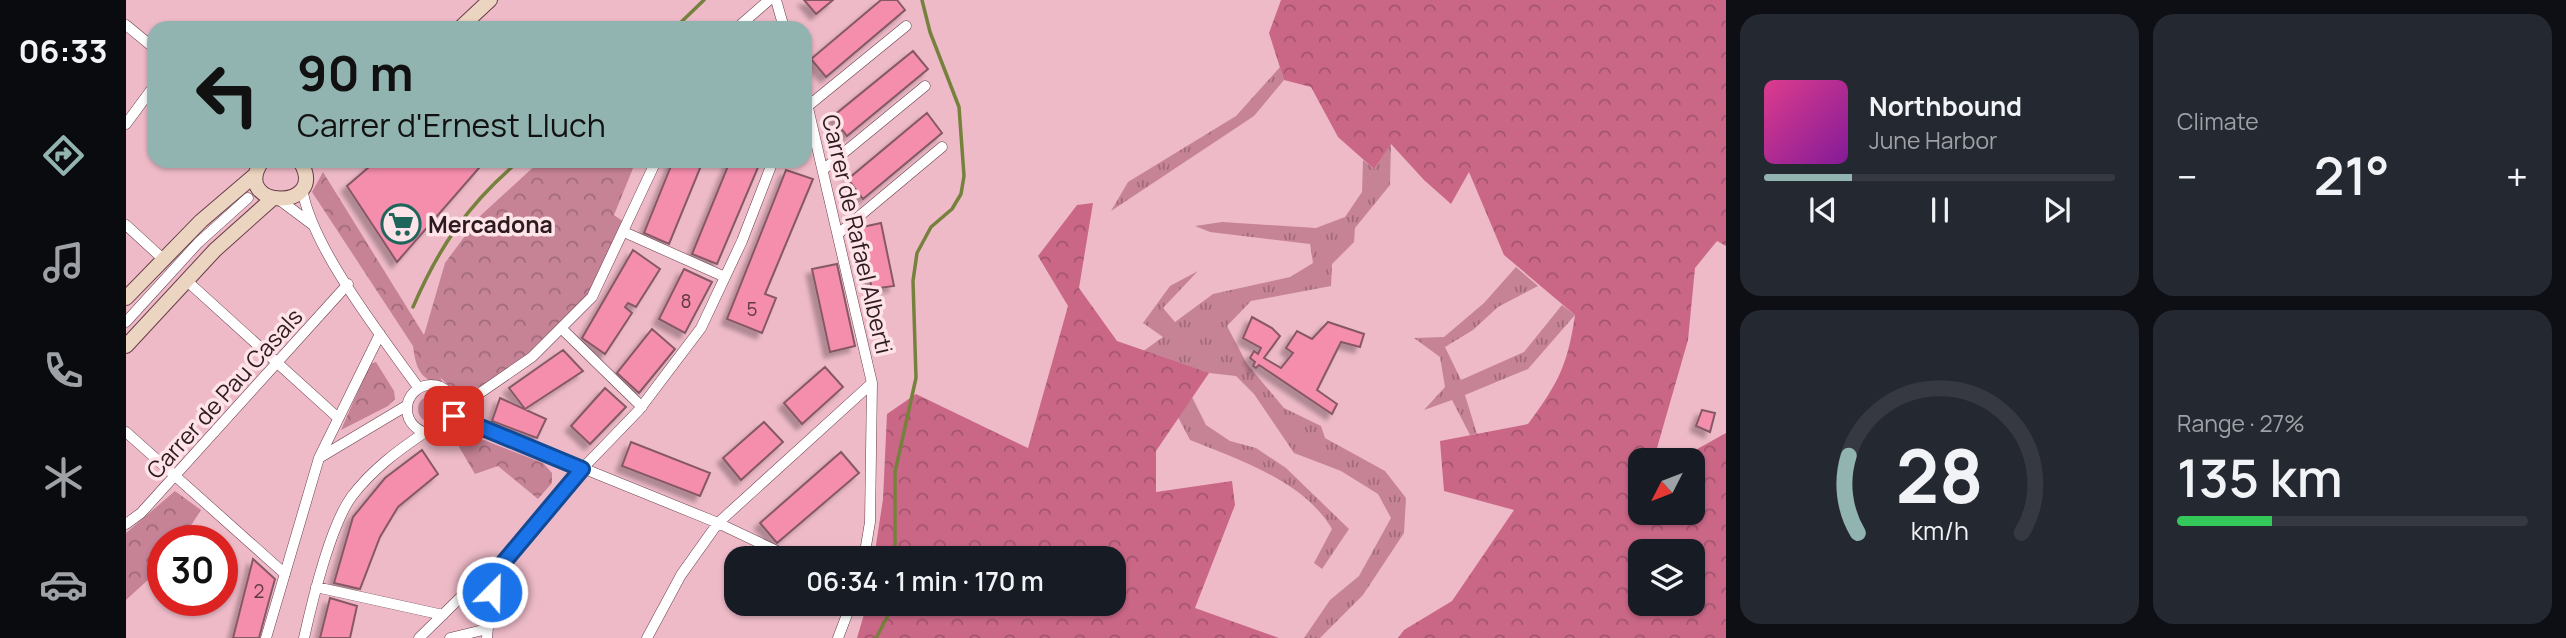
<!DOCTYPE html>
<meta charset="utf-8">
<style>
:root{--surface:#171b24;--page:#242831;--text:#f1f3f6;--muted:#9ea1a6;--line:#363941;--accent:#92b4b0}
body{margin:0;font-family:Manrope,sans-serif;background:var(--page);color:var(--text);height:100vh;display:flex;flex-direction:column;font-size:26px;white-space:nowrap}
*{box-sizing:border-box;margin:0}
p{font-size:23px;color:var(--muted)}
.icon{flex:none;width:38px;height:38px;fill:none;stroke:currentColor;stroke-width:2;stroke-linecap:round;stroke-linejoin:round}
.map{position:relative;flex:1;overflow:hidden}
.side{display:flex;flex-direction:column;gap:14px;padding:14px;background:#0d0f14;width:840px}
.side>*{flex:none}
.hud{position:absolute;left:21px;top:21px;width:665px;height:147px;border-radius:21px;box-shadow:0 2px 5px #0004;background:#92b4b0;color:#111;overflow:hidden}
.needle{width:46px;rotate:228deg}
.fabs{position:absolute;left:1502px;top:448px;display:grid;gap:14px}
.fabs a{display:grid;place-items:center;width:77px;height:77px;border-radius:14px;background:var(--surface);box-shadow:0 2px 5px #0004;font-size:35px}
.speed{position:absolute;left:21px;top:525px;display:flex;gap:14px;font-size:35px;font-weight:700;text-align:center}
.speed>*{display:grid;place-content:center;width:91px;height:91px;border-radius:50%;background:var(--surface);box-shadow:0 2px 5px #0004;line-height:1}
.speed .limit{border:10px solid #d22;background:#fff;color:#111}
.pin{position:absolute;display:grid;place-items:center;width:60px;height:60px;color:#fff;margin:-30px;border-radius:14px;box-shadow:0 4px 10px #0006}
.me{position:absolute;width:77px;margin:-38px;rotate:23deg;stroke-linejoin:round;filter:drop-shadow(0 0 5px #0008)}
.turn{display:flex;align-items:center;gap:24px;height:147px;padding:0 35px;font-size:32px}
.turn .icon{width:91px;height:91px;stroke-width:2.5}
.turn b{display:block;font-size:49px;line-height:60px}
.big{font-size:52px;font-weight:600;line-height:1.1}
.side .tile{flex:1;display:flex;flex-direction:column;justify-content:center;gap:10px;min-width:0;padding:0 24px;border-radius:21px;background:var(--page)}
.side .dial{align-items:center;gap:0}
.dial svg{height:182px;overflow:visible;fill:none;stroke:var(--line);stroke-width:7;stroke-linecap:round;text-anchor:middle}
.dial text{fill:var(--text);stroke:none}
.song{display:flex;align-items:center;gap:21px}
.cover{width:84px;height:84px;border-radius:10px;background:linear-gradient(135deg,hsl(330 70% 55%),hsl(290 70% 35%))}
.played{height:7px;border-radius:4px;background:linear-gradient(90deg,var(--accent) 25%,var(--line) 25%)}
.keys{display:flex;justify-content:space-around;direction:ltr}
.heat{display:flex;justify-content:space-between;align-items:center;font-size:38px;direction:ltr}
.charge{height:10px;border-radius:5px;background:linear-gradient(90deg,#34c759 27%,var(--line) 0)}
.side .tiles{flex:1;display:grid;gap:14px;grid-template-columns:repeat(2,1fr)}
.trip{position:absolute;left:598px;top:546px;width:402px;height:70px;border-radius:21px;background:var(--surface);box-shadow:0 2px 5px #0004;font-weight:600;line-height:70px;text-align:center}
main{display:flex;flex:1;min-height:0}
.dock{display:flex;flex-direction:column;width:126px;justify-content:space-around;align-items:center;background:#090b0e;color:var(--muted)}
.dock .icon{width:49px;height:49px}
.dock .current{color:var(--accent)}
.dock b{font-size:32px;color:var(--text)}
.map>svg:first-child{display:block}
</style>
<main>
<nav class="dock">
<b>06:33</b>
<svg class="icon current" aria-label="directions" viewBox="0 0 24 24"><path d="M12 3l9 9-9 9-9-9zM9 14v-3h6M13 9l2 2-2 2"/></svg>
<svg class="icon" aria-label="music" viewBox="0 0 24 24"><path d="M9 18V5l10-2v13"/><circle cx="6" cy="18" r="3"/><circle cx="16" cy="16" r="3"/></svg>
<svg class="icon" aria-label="phone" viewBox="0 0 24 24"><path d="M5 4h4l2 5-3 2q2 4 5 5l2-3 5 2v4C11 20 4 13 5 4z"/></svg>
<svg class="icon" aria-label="climate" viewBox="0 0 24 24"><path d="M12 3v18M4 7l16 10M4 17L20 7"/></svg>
<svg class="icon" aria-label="car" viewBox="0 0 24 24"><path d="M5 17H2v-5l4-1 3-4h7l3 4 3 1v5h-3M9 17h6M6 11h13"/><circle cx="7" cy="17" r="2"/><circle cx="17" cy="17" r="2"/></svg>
</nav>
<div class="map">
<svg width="1600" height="638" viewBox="0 0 1600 638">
<defs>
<pattern id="grass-tufts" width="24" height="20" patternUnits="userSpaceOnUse" patternTransform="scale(1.75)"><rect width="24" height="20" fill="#c68396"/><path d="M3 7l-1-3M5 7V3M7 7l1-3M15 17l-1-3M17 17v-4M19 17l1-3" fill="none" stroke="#a16a7a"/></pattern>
<pattern id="forest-crowns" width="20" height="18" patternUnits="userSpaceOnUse" patternTransform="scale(1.75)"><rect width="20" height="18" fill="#ca6787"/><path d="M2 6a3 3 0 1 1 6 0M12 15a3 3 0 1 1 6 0" fill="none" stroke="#a4546e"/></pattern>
<pattern id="park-crowns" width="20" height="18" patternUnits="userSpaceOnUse" patternTransform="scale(1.75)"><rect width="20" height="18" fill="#c68396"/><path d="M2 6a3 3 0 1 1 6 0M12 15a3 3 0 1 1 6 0" fill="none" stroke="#a16a7a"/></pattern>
<filter id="shadow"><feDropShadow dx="-5.5" dy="5.5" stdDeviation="2" flood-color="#0004"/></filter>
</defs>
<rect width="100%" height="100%" fill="#eebac8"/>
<path fill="url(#grass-tufts)" d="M1154,67L1158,80L1128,116L985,211L1002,182L1110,116Z
M1265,143L1264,185L1229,228L1228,242L1206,264L1205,286L1125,301L1101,326L1121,364L1158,408L1195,426L1199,438L1259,471L1280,498L1278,533L1237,595L1194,638H1178L1204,600L1233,576L1265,518L1252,494L1215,471L1168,453L1128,394L1110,376L1083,373L1016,352L1037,337L1017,323L1044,286L1072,271L1037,308L1049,322L1087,294L1164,277L1187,263L1184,244L1084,232L1069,226L1096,222L1190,228L1219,217L1236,192L1237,160L1248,169Z
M1390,267L1412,286L1372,307L1347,330L1319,347L1335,380L1398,352L1436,305L1449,315L1402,369L1339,395L1351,434L1344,435L1326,400L1298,410L1319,387L1314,357L1288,338L1318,337L1358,303Z
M1066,397L1080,425L1104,441L1130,448L1160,468L1223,529L1196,569L1188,563L1206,529C1179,482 1112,459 1064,440L1052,417Z"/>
<path fill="url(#forest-crowns)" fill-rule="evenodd" d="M1155,0H1600V246L1591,241L1569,268L1562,340L1529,455L1564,453L1600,433V638H1272L1278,630L1326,601L1388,510L1318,491L1314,441L1402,424C1432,384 1442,364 1449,315L1378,255L1343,172L1325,204L1298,180L1265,144L1248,169L1212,137L1185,87L1158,80L1143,33ZM1514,460H1566V513H1514ZM1514,551H1566V604H1514Z
M967,203L953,288L991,341L1083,373L1030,451V492L1106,481L1109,505L1069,608L1153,638H731L741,604H989V558H748L757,499L761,414L790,394L902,448L942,306L912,256L951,205Z"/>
<path fill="url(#park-crowns)" d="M414,161H510L488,215L498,222L462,294L402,353L353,387L327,390L314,377L321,390C297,377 291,377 287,346L186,192L197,172L298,335L319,263L353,217Z
M250,362L268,391L269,399L262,406L215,430L244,364Z
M292 409a13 13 0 1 1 26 0a13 13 0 1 1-26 0Z
M332,430L417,463L426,473V483L412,499L372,466L349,474L326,435Z
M49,491L75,510L55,541H37V566L0,600V533Z"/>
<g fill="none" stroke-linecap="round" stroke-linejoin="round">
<path stroke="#76813d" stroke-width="3.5" d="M549,28L578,0
M287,307C313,247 342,204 393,161
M769,558V472L790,378L787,281L791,253L805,227L826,209L835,194L838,176L833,107L804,32L796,0
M750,638L768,604"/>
</g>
<path fill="#f58dad" stroke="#865966" stroke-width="2" filter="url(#shadow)" d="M678,0H707L690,14Z
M755,0H771L779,10L700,77L685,59Z
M787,51L802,69L721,136L706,117Z
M801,113L816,133L737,199L722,179Z
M250,161H346L353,168L271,262L221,186Z
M547,161H577L543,244L518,233Z
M604,161H623L633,165L591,264L566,254Z
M660,170L687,179L639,294L650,298L636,333L601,319Z
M755,223L768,286L746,289L732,228Z
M507,250L534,269L510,307L502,303L499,307L506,313L479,354L456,338Z
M711,264L729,346L704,352L686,269Z
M558,269L586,282L559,333L533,319Z
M1126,317L1146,328L1154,336L1138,358L1155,368L1167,353L1160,348L1171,331L1186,339L1202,322L1238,334L1234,347L1215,342L1191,390L1211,404L1206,414L1133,365L1130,368L1127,366L1129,362L1124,358L1128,351L1132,354L1135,348L1117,338Z
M526,329L549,349L513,393L491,373Z
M437,350L457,371L399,409L383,388Z
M699,367L717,387L676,424L658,403Z
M479,388L500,407L464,444L445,426Z
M374,398L420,419L411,438L366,421Z
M1576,410L1589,413L1584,432L1570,426Z
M638,422L657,442L615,480L597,458Z
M505,442L584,473L574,496L496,466Z
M296,450L312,474L272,507L254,537L234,589L208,583L227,517L259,478Z
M715,452L733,473L651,543L634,523Z
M127,559L149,579L144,597L133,638H107Z
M204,598L231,606L224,638H194Z"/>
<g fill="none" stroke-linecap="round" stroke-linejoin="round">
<g stroke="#683d4a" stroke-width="11">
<path id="street" d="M650,0L658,28
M0,25L28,48
M611,28L643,0
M679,95L746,383L744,522L738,558
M682,106L780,26
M0,124L28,86
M698,169L799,86
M176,188C185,247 256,337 292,387
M155,201L187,225
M0,225L37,259
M498,232L599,277
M712,234L816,147
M61,281L211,417
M0,322L72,243L122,198
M435,328L516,407
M281 409a24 24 0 1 1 48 0a24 24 0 1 1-48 0Z
M326,397L354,393L406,357L466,297L530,161
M328,416L592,523L655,553L675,558
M0,432L159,574
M193,458L280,406
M0,524L15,513L222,284
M190,587L317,615
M140,638L193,458L254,334
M178,638C186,602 205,524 226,496C246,470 271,451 298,433
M293,638L343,589L367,575L456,469L513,410L575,328L616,241L647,161
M324,638L361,629
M361,638L367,575
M521,638L555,575L592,523L746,383
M712,638L725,604"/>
</g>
<g stroke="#683d4a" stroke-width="16">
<path id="secondary" d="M334,28L364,0
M136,161C103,210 205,212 174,161
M0,298L75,221L130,174
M0,346L89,250L146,199"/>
</g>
<use href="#street" stroke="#fff" stroke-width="10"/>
<use href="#secondary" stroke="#ebd5c0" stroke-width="14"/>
</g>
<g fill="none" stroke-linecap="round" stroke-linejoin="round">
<g stroke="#114b97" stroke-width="18">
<path id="route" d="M328,416L456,469L367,575L366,592"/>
</g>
<use href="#route" stroke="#1a73e8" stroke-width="12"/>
</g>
<defs>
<g id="supermarket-ring" transform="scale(2.0125)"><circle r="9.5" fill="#fee3e9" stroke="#1e665b" stroke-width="1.5"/><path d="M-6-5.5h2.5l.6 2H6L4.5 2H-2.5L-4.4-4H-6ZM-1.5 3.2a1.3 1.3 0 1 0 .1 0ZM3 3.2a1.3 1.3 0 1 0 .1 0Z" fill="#1e665b"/></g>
</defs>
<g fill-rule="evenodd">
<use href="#supermarket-ring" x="275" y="224"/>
</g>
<g text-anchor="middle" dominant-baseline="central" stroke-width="7" stroke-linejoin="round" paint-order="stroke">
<g font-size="19" fill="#603843">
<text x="560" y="301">8</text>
<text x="626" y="309">5</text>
<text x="133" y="591">2</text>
</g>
<g font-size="23" font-weight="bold" fill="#2e1b20" stroke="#fee3e9" text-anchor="start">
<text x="302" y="224">Mercadona</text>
</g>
<g font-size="23" fill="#2e1b20" stroke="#fee3e9">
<text transform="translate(732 234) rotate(77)">Carrer de Rafael Alberti</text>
<text transform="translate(98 393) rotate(-48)">Carrer de Pau Casals</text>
</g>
</g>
</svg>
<div class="fabs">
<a><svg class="needle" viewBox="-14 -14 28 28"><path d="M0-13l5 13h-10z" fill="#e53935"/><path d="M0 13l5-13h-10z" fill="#9ea1a6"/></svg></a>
<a><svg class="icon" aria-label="layers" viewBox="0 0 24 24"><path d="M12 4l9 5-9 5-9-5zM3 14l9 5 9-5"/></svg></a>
</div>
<div class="speed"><div class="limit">30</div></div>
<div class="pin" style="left:328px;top:416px;background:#d93025"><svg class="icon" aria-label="arrive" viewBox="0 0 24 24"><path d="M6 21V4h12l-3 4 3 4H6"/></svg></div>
<svg class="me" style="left:366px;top:592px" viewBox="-20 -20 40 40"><circle r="17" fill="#1a73e8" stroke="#fff" stroke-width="3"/><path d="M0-11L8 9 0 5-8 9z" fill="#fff"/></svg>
<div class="trip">06:34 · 1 min · 170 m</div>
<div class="hud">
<div class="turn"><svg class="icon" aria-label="left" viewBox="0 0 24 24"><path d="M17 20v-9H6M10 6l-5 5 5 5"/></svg><div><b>90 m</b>Carrer d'Ernest Lluch</div></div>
</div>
</div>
<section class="side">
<div class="tiles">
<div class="tile">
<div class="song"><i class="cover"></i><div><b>Northbound</b><p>June Harbor</p></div></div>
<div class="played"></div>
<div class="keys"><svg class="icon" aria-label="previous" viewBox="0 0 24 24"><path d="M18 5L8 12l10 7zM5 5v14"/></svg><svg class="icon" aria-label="pause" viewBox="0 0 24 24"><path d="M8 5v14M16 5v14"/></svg><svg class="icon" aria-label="next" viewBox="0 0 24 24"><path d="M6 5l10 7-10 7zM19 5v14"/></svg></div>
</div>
<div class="tile"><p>Climate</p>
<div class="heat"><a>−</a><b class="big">21°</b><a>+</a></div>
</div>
<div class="tile dial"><svg viewBox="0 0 100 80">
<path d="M14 69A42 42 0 1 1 86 69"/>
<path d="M14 69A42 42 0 0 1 10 35" stroke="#92b4b0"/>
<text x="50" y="56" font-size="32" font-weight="700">28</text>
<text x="50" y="72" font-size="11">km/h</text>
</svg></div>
<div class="tile"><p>Range · 27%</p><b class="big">135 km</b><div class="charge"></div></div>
</div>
</section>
</main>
